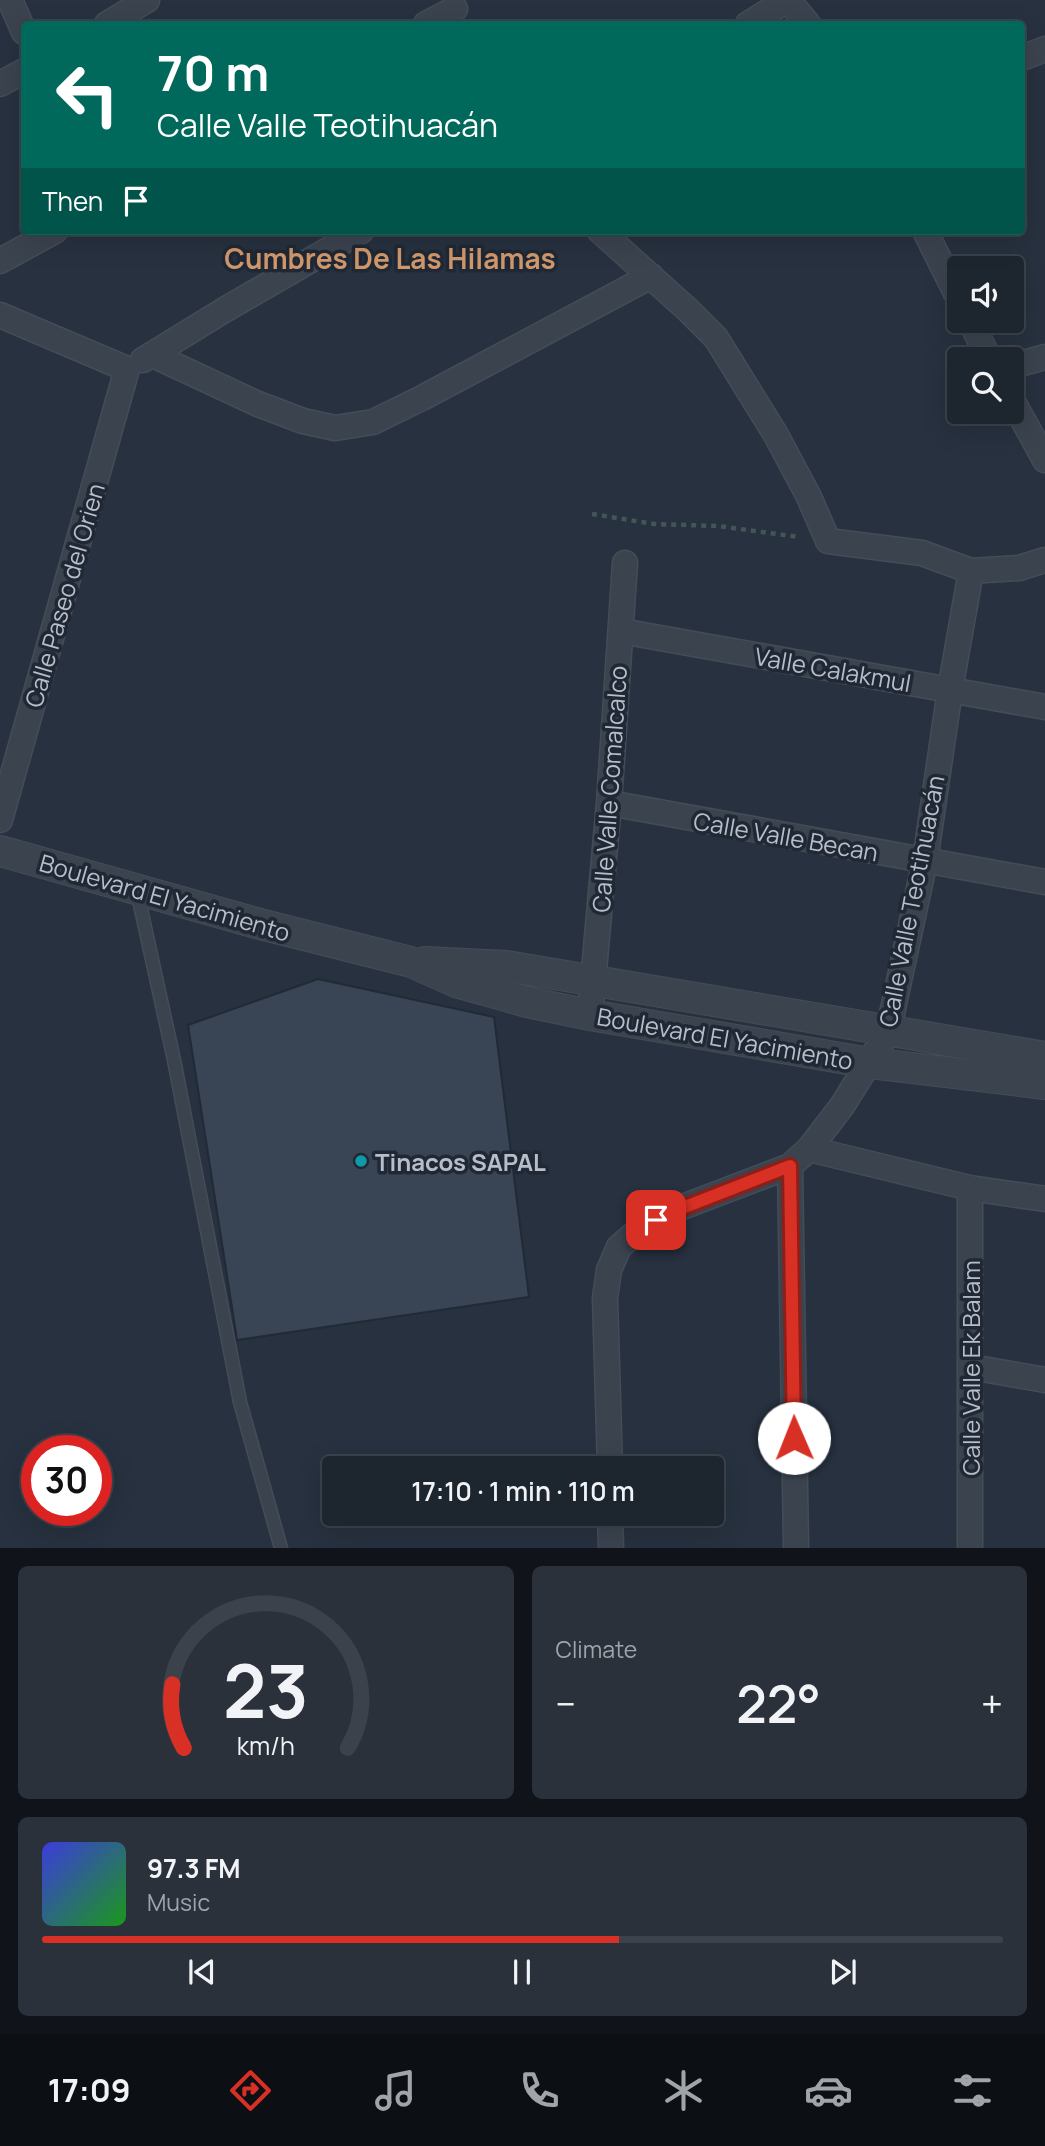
<!DOCTYPE html>
<meta charset="utf-8">
<style>
:root{--surface:#1d252f;--page:#2a313b;--text:#f1f3f6;--muted:#a0a5aa;--line:#3b424b;--accent:#d93025}
body{margin:0;font-family:Manrope,sans-serif;background:var(--page);color:var(--text);height:100vh;display:flex;flex-direction:column;font-size:26px;white-space:nowrap}
*{box-sizing:border-box;margin:0}
p{font-size:23px;color:var(--muted)}
.icon{flex:none;width:38px;height:38px;fill:none;stroke:currentColor;stroke-width:2;stroke-linecap:round;stroke-linejoin:round}
.map{position:relative;height:1548px;overflow:hidden}
.side{display:flex;flex-direction:column;gap:18px;padding:18px;background:#10141a;flex:1}
.side>*{flex:none}
.hud{position:absolute;left:21px;top:21px;width:1004px;height:214px;border-radius:7px;box-shadow:0 7px 28px #0002,0 0 0 2px var(--line);background:#00695c;color:#fff;overflow:hidden}
.controls{position:absolute;left:947px;top:256px;display:grid;gap:14px}
.controls a{display:grid;place-items:center;width:77px;height:77px;border-radius:7px;background:var(--surface);box-shadow:0 7px 28px #0002,0 0 0 2px var(--line);font-size:35px}
.speed{position:absolute;left:21px;top:1435px;display:flex;gap:14px;font-size:35px;font-weight:700;text-align:center}
.speed>*{display:grid;place-content:center;width:91px;height:91px;border-radius:50%;background:var(--surface);box-shadow:0 7px 28px #0002,0 0 0 2px var(--line);line-height:1}
.speed .limit{border:10px solid #d22;background:#fff;color:#111}
.pin{position:absolute;display:grid;place-items:center;width:60px;height:60px;color:#fff;margin:-30px;border-radius:14px;box-shadow:0 4px 10px #0006}
.me{position:absolute;width:77px;margin:-38px;rotate:359deg;stroke-linejoin:round;filter:drop-shadow(0 0 5px #0008)}
.turn{display:flex;align-items:center;gap:24px;height:147px;padding:0 21px;font-size:32px}
.turn .icon{width:91px;height:91px;stroke-width:2.5}
.turn b{display:block;font-size:49px;line-height:60px}
.then{display:flex;align-items:center;height:66px;padding:0 21px;background:#0003;gap:14px;font-size:26px}
.big{font-size:52px;font-weight:600;line-height:1.1}
.side .card{flex:1;display:flex;flex-direction:column;justify-content:center;gap:10px;min-width:0;padding:0 24px;border-radius:10px;background:var(--page)}
.side .dial{align-items:center;gap:0}
.dial svg{height:182px;overflow:visible;fill:none;stroke:var(--line);stroke-width:7;stroke-linecap:round;text-anchor:middle}
.dial text{fill:var(--text);stroke:none}
.song{display:flex;align-items:center;gap:21px}
.cover{width:84px;height:84px;border-radius:10px;background:linear-gradient(135deg,hsl(240 70% 55%),hsl(120 70% 35%))}
.played{height:7px;border-radius:4px;background:linear-gradient(90deg,var(--accent) 60%,var(--line) 60%)}
.keys{display:flex;justify-content:space-around;direction:ltr}
.heat{display:flex;justify-content:space-between;align-items:center;font-size:38px;direction:ltr}
.side .tiles{flex:1;display:grid;gap:18px;grid-template-columns:1fr 1fr}
.card:last-child{grid-column:span 2}
.trip{position:absolute;left:322px;top:1456px;width:402px;height:70px;border-radius:7px;background:var(--surface);box-shadow:0 7px 28px #0002,0 0 0 2px var(--line);font-weight:600;line-height:70px;text-align:center}
.menu{display:flex;height:112px;justify-content:space-around;align-items:center;background:#0c0f13;color:var(--muted)}
.menu .icon{width:49px;height:49px}
.menu .current{color:var(--accent)}
.menu b{font-size:32px;color:var(--text)}
.map>svg:first-child{display:block}
</style>
<div class="map">
<svg width="1045" height="1548" viewBox="0 0 1045 1548">
<rect width="100%" height="100%" fill="#27313f"/>
<path fill="#394555" stroke="#212a36" stroke-width="2" d="M318,979L494,1017L529,1297L237,1340L188,1025Z"/>
<g fill="none" stroke-linecap="round" stroke-linejoin="round">
<g stroke="#444c58" stroke-width="15">
<path id="service" d="M137,891L174,1060L240,1402L281,1548"/>
</g>
<g stroke="#444c58" stroke-width="27">
<path id="minor" d="M10,0L24,32
M788,0L808,24
M107,24L147,0
M426,24L455,9
M748,24L787,0
M1022,58L1045,49
M0,84L24,71
M600,231L688,310L716,338L776,435L809,497L828,541L922,553L971,571L1019,568L1045,560
M925,231L959,299
M0,261L55,231
M0,315L127,369
M970,320L989,359
M153,355L258,404L303,421L335,428L373,422L422,398L651,276
M143,360L226,309L361,231
M1012,366L1045,357
M1012,400L1045,460
M621,631L1045,707
M609,803L1045,882
M0,820L127,369
M590,1015L609,803L625,563
M809,1149L970,1188L1045,1199
M790,1166L796,1548
M971,1367L1045,1380
M610,1468L605,1298L609,1270L619,1247L640,1229L672,1211L790,1166L809,1149L842,1106L888,1032L925,861L950,690L971,571
M610,1514L611,1548
M970,1548V1188"/>
</g>
<g stroke="#444c58" stroke-width="32">
<path id="tertiary" d="M0,851L260,924L411,962L456,982L527,1002L590,1015L870,1063L1045,1084
M425,962L507,966L1045,1057"/>
</g>
<path stroke="#425658" stroke-width="4.5" stroke-dasharray="5 5" stroke-linecap="butt" d="M592,514L654,524L718,526L799,537"/>
<use href="#service" stroke="#3b434f" stroke-width="12"/>
<use href="#minor" stroke="#3b434f" stroke-width="24"/>
<use href="#tertiary" stroke="#3b434f" stroke-width="30"/>
</g>
<g fill="none" stroke-linecap="round" stroke-linejoin="round">
<g stroke="#8d1f18" stroke-width="18">
<path id="route" d="M656,1220L672,1212L790,1166L794,1438"/>
</g>
<use href="#route" stroke="#d93025" stroke-width="12"/>
</g>
<circle fill="#0f9aa8" stroke="#1f2834" stroke-width="2.5" cx="361" cy="1161" r="7"/>
<g text-anchor="middle" dominant-baseline="central" stroke-width="7" stroke-linejoin="round" paint-order="stroke">
<g font-size="24" fill="#b7bec9" stroke="#1f2834">
<text transform="translate(64 595) rotate(-74)">Calle Paseo del Orien</text>
<text transform="translate(833 669) rotate(10)">Valle Calakmul</text>
<text transform="translate(609 789) rotate(-86)">Calle Valle Comalcalco</text>
<text transform="translate(786 836) rotate(10)">Calle Valle Becan</text>
<text transform="translate(165 897) rotate(16)">Boulevard El Yacimiento</text>
<text transform="translate(911 901) rotate(-79)">Calle Valle Teotihuacán</text>
<text transform="translate(725 1038) rotate(10)">Boulevard El Yacimiento</text>
<text transform="translate(970 1368) rotate(-90)">Calle Valle Ek Balam</text>
</g>
<g font-size="24" font-weight="bold" fill="#b7bec9" stroke="#1f2834" text-anchor="start">
<text x="375" y="1161">Tinacos SAPAL</text>
</g>
<g font-size="28" font-weight="bold" fill="#d0976b" stroke="#1f2834">
<text x="390" y="258">Cumbres De Las Hilamas</text>
</g>
</g>
</svg>
<div class="controls">
<a><svg class="icon" aria-label="sound" viewBox="0 0 24 24"><path d="M4 9h4l5-4v14l-5-4H4zM17 9q2 3 0 6"/></svg></a>
<a><svg class="icon" aria-label="search" viewBox="0 0 24 24"><circle cx="10" cy="10" r="6"/><path d="M15 15l6 6"/></svg></a>
</div>
<div class="speed"><div class="limit">30</div></div>
<div class="pin" style="left:656px;top:1220px;background:#d93025"><svg class="icon" aria-label="arrive" viewBox="0 0 24 24"><path d="M6 21V4h12l-3 4 3 4H6"/></svg></div>
<svg class="me" style="left:794px;top:1438px" viewBox="-20 -20 40 40"><circle r="19" fill="#fff"/><path d="M0-13L10 11 0 6-10 11z" fill="#d93025"/></svg>
<div class="trip">17:10 · 1 min · 110 m</div>
<div class="hud">
<div class="turn"><svg class="icon" aria-label="left" viewBox="0 0 24 24"><path d="M17 20v-9H6M10 6l-5 5 5 5"/></svg><div><b>70 m</b>Calle Valle Teotihuacán</div></div>
<div class="then">Then<svg class="icon" aria-label="arrive" viewBox="0 0 24 24"><path d="M6 21V4h12l-3 4 3 4H6"/></svg></div>
</div>
</div>
<section class="side">
<div class="tiles">
<div class="card dial"><svg viewBox="0 0 100 80">
<path d="M14 69A42 42 0 1 1 86 69"/>
<path d="M14 69A42 42 0 0 1 9 41" stroke="#d93025"/>
<text x="50" y="56" font-size="32" font-weight="700">23</text>
<text x="50" y="72" font-size="11">km/h</text>
</svg></div>
<div class="card"><p>Climate</p>
<div class="heat"><a>−</a><b class="big">22°</b><a>+</a></div>
</div>
<div class="card">
<div class="song"><i class="cover"></i><div><b>97.3 FM</b><p>Music</p></div></div>
<div class="played"></div>
<div class="keys"><svg class="icon" aria-label="previous" viewBox="0 0 24 24"><path d="M18 5L8 12l10 7zM5 5v14"/></svg><svg class="icon" aria-label="pause" viewBox="0 0 24 24"><path d="M8 5v14M16 5v14"/></svg><svg class="icon" aria-label="next" viewBox="0 0 24 24"><path d="M6 5l10 7-10 7zM19 5v14"/></svg></div>
</div>
</div>
</section>
<nav class="menu">
<b>17:09</b>
<svg class="icon current" aria-label="directions" viewBox="0 0 24 24"><path d="M12 3l9 9-9 9-9-9zM9 14v-3h6M13 9l2 2-2 2"/></svg>
<svg class="icon" aria-label="music" viewBox="0 0 24 24"><path d="M9 18V5l10-2v13"/><circle cx="6" cy="18" r="3"/><circle cx="16" cy="16" r="3"/></svg>
<svg class="icon" aria-label="phone" viewBox="0 0 24 24"><path d="M5 4h4l2 5-3 2q2 4 5 5l2-3 5 2v4C11 20 4 13 5 4z"/></svg>
<svg class="icon" aria-label="climate" viewBox="0 0 24 24"><path d="M12 3v18M4 7l16 10M4 17L20 7"/></svg>
<svg class="icon" aria-label="car" viewBox="0 0 24 24"><path d="M5 17H2v-5l4-1 3-4h7l3 4 3 1v5h-3M9 17h6M6 11h13"/><circle cx="7" cy="17" r="2"/><circle cx="17" cy="17" r="2"/></svg>
<svg class="icon" aria-label="filters" viewBox="0 0 24 24"><path d="M4 7h16M4 17h16"/><circle cx="9" cy="7" r="2"/><circle cx="15" cy="17" r="2"/></svg>
</nav>
